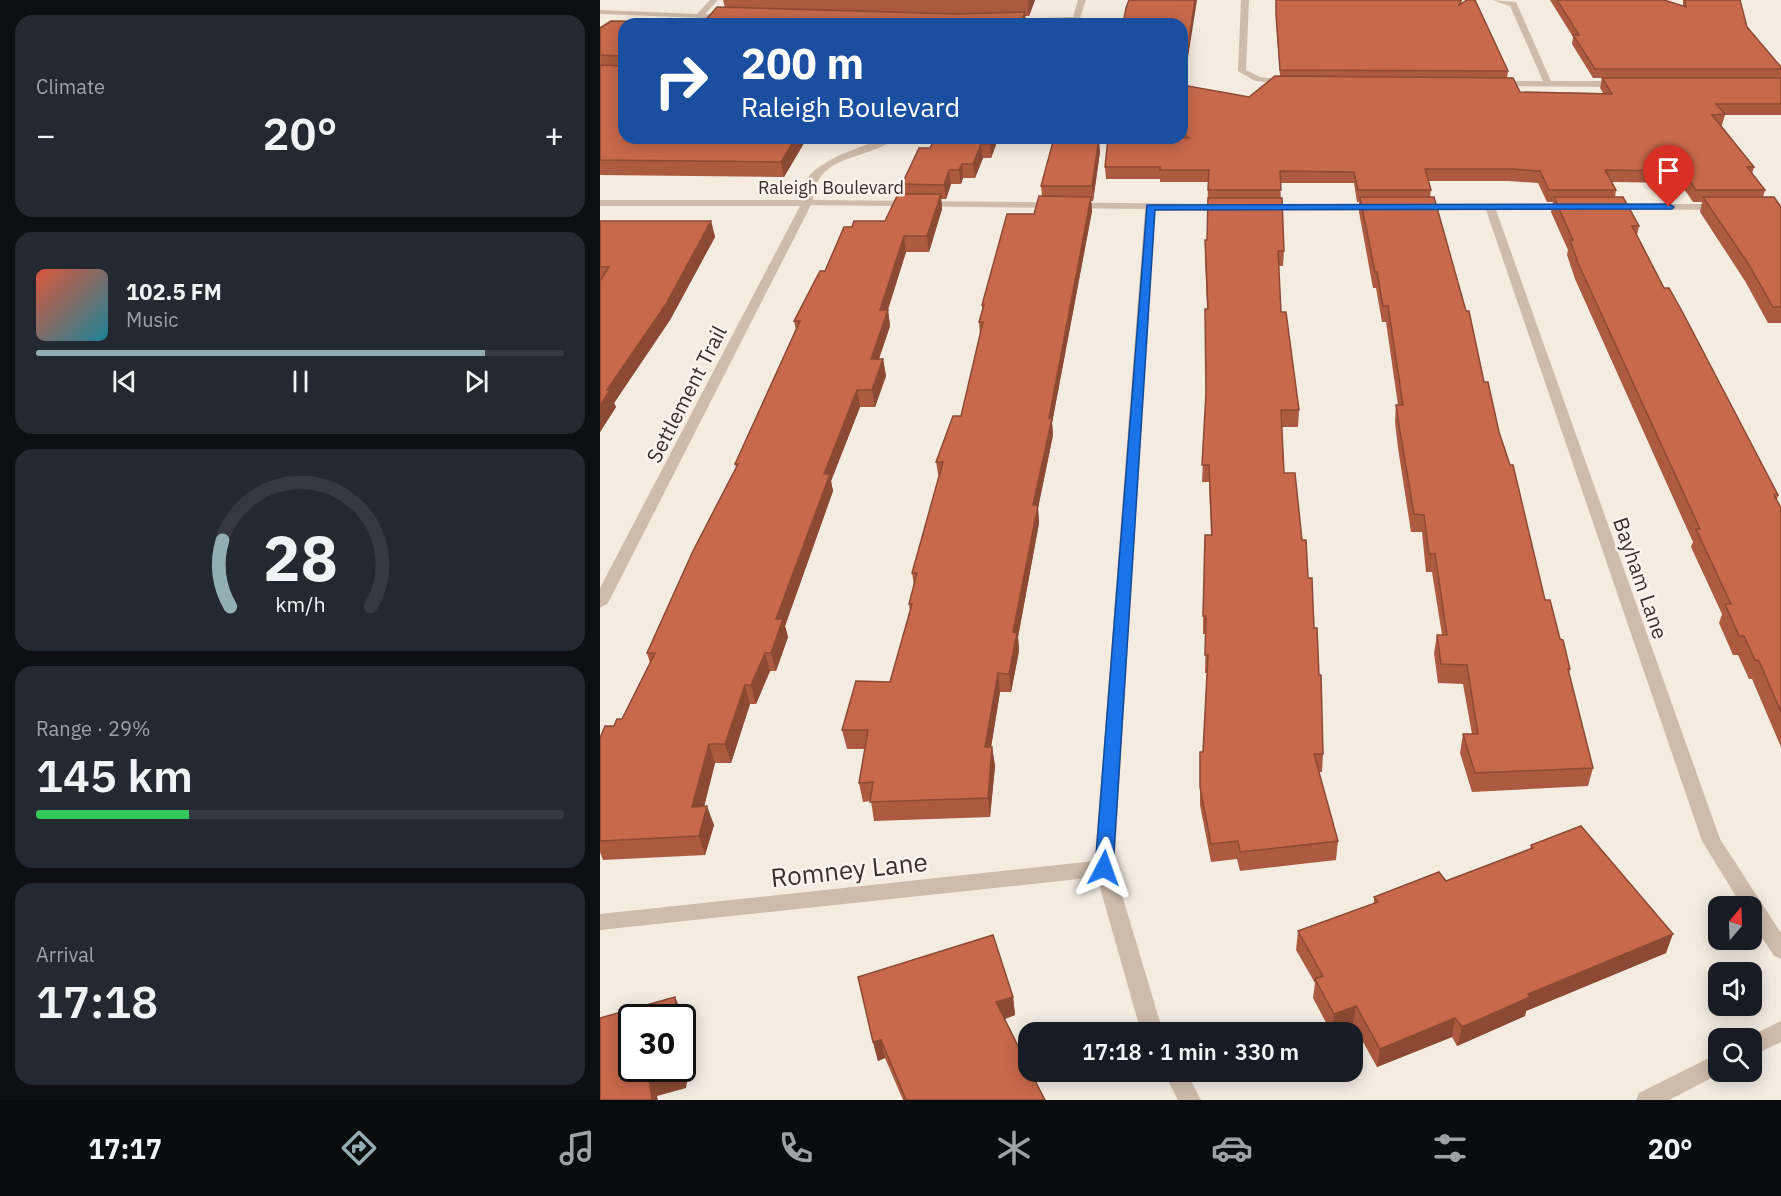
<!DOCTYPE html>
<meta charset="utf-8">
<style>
:root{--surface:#171b24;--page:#242831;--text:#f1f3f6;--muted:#9ea1a6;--line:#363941;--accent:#92aeb2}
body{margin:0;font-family:"IBM Plex Sans",sans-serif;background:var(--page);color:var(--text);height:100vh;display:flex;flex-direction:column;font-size:22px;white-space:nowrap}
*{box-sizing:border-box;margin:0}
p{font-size:20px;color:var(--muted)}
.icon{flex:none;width:33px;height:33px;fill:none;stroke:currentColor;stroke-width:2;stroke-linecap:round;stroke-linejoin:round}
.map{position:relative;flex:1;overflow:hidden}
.drawer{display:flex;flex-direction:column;gap:15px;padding:15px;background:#0d0f14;width:600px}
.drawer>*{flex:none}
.top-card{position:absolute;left:18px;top:18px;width:570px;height:126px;border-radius:18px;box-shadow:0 3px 15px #0003;background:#1a4fa0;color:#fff;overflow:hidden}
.needle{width:39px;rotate:19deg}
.tools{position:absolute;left:1108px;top:896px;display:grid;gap:12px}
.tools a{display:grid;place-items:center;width:54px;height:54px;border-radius:12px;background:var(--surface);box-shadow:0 3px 15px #0003;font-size:30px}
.speed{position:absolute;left:18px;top:1004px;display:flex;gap:12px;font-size:30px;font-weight:700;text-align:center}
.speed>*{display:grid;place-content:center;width:78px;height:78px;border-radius:50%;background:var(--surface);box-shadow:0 3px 15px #0003;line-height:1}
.speed .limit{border:3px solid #111;border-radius:9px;background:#fff;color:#111}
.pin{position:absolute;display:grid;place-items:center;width:51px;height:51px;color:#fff;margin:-62px -26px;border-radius:50% 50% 50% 0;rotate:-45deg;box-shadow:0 0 6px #0007}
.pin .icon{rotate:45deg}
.me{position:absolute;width:66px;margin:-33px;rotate:4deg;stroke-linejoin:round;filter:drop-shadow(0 0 4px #0008)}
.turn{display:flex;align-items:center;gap:21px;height:126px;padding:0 24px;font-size:27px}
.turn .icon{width:78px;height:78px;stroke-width:2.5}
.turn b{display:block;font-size:42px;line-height:51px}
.big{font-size:45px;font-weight:600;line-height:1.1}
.drawer .card{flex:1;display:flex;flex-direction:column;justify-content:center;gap:9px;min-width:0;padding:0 21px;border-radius:18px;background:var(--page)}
.drawer .dial{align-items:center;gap:0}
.dial svg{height:156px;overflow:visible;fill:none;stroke:var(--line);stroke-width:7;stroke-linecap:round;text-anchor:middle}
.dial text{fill:var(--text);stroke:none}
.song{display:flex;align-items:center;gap:18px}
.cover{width:72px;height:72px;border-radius:9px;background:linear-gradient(135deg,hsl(10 70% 55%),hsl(190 70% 35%))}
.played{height:6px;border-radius:3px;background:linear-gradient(90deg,var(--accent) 85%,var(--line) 85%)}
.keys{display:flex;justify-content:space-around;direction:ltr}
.heat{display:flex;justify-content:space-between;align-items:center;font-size:33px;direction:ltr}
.charge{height:9px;border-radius:4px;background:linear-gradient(90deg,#34c759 29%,var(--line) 0)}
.trip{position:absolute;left:418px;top:1022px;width:345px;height:60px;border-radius:18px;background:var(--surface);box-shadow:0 3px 15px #0003;font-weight:600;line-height:60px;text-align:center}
.menu{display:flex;height:96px;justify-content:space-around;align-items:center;background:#090b0e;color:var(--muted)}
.menu .icon{width:42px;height:42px}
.menu .active{color:var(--accent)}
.menu b{font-size:27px;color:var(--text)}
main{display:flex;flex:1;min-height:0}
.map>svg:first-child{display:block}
</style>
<main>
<section class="drawer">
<div class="card"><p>Climate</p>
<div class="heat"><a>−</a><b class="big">20°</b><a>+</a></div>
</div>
<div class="card">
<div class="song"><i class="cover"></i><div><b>102.5 FM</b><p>Music</p></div></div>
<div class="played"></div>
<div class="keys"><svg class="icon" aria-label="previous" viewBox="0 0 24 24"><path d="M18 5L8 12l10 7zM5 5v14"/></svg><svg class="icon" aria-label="pause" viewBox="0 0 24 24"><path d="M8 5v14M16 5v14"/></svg><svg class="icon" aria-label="next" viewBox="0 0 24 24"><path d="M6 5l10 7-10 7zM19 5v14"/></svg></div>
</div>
<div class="card dial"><svg viewBox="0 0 100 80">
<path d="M14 69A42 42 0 1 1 86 69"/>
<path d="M14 69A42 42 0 0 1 10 35" stroke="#92aeb2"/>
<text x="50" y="56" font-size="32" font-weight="700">28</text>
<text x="50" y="72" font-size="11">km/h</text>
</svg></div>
<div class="card"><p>Range · 29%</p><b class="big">145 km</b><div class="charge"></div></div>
<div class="card"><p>Arrival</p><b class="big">17:18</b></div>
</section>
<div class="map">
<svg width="1181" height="1100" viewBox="0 0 1181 1100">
<rect width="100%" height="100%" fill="#f4ebe1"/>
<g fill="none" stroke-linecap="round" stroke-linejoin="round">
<path fill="#cdbbac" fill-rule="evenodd" d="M110,0H118L105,14L127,15L131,17L130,19L0,14V10L97,14Z
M478,0H486L479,21L406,23L402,21L406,19L473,17Z
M641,0H649L646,70L660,77L692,81V85L655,81L638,71Z
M892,0L916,2L951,81H1019L1023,84L1019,87L893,86V82L896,81H943L910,6Z
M282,138H295C267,162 217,152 213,200L626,204L631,207L626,210L555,209L514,868L563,1032H541L497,877L0,930V914L495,861L545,209L203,205C192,164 256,151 282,138Z
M662,204H779L784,207L779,210L658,209V205Z
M818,204H971L976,207L971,210H896L1120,839L1181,933V959L1174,956L1152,922V906H1142L1102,841L886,210L814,209L813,207Z
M1007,204H1121L1126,207L1121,210L1003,209L1002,207Z
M1181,1021V1042L1152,1056V1038H1146Z
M1119,1053V1071H1125L1069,1100H1036L1039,1093Z
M563,1071H586L601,1100H578Z"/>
<path fill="#cdbbac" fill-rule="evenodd" d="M0,200H207L212,203L8,603L0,608V588L200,206H0Z"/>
</g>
<path fill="#ac5a40" d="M123,0H435L429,16H425L426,24H24V138H207L184,177L0,175V28L11,21L104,22L117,7L125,8Z
M676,0H862L861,4L908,71L907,78L920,92L1003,93L1000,88L1002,78H993L972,44L973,37L950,0H1064L1083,6V0H1140L1147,27L1181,67V115H1125L1122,125H1121L1154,167L1152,174L1165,190L1163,197L1181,207V323H1168L1145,281L1100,212L1102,202H1093L1080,183L1012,182L1016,190L1015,197L1039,226L1037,235L1064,288L1178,495L1177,500L1181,508V747L1152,679H1149L1138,655H1133L1119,623L1122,614L1091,547L1093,542L975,279L967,255L968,250L951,212L953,202H947L938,183L909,181H828L831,190L830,197L884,382L899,432L945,600L960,639L970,669L969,673L993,768L988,786L872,792L860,753L863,734H872L863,684L838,683L834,653L837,635H842L832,572H826L822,532H811L798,448L795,422L796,405H798L786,322H782L776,288H773L759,212V202H757L754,183H680L684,251L683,266H679L681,312L699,410L698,427H682L684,473L702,540L714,628L719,675L723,754L722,772H719L738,841L736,860L640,871L637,859L611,862L600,805V752H603L607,673H605L606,634H603V616L611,535L609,482H602L606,399L607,309L605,255V240H607L608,182H560V179H506L505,167L582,138V24L584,85L649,97L680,76L676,20Z
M335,138H425L423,142H397L391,158H383L375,178H363L361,184H351L346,199H341L342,209L329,252H306L288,310L290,326L279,359H283L286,376L275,407H260L231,481L233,491L185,626L188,637L176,671H170L156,704H150L131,763H115L104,807L114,825L105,855L3,860L0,852V738L22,719L50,663L47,653L136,468L135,464L196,330L194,321L252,227L285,221L304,194L302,184L330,148Z
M500,152L493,201H491L492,211L452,423L453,435L438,508L439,523L418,637L419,651L411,692H400L391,747H392L395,766L390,817L274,821L271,801L263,802L259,783L265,749H247L242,730L290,682L310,611L309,604L314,585L312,573L339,479L336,462L361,416L380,334L379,322L382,311V305L434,214L442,196L441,186Z
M0,221H111L115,237L70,320L14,403L16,407L0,432Z
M931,845L1066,953L926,1011L925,1016L857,1046L852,1037L777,1067L753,1024L734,1032H731L713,998L715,983L696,950L698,931L774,904V897L846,881L930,849Z
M413,997L415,1015L405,1019L445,1100H303L285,1058L278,1061L273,1042Z"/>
<path fill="#8c4a34" d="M428,0H435L429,16Z
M595,0H597L582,96V85Z
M425,12L426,24H420Z
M196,138H207L184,177L181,162Z
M392,138H397V142L391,158L390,144Z
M499,138L500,152L493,201L492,186Z
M381,144L383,158L375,178L373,164Z
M362,164L363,178L361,184L359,170Z
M349,170L351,184L346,199L344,185Z
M341,194L342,209L329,252L327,236Z
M491,197L492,211L452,423L453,435L438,508L439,523L418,637L419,651L411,692L409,674L413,632L433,505L449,418Z
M111,221L115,237L70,320L14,403L16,407L0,432V406L7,390Z
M304,236L306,252L284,321L288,310L290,326L273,376L271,359L280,310Z
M283,359L286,376L275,407L272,390Z
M257,390L260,407L231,481L233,491L185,626L188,637L176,671L171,653L176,619L224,474Z
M165,653L170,671L156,704L151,685Z
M398,673L400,692L388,766L385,747Z
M145,685L150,704L131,763L125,744Z
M109,744L115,763L99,826L92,807Z
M392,747L395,766L390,817L388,798Z
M107,806L114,825L105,855L99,836Z
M1073,934L1066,953L926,1011L925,1016L857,1046L862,1027L928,994Z
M75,997L83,1015L84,1035L92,1053L86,1088L57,1096L58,1100H52L49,1078L78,1068H82V1017H77Z
M413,997L415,1015L399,1021L396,1002Z
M756,1006L753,1024L732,1032L734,1014Z
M855,1018L852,1037L777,1067L780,1049Z
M281,1040L285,1058L278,1061L273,1042Z"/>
<path fill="#c8694b" stroke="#8c4a34" stroke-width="1.5" d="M529,0H595L582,85L649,97L675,76L913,78L920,92L1012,94L1002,78H1181V104H1116L1125,114L1112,115L1154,167H1147L1165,190H1096L1083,171L1005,170L1016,190H949L940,171L911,169H825L831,190H758L754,172L680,171L681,190H608L609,170H560V167H505L508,138H589L582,133V24H523L526,8Z
M676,0H861L859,5L867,0H875L908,71L680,70L676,14Z
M957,0H1064L1086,7L1085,0H1140L1147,27L1181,67V69H995L973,35H979Z
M117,7L357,14L425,12L420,24H24V138H196L181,162L0,160V65L20,66L23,58L21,56L0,55V28L11,21L104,22Z
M335,138H392L390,144H381L373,164H362L359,170H349L344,185L302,184L319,148H330Z
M454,138H499L492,186H441Z
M298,194H341L327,236H304L280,310H288L271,359H283L272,390H257L224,474H230L176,619H183L171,653H165L151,685H145L125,744H109L92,807L107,806L99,836L0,841V738L5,726H14L17,719H22L55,653H47L93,551L138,464H135L200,321H194L220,271H225L244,227H252L254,221H285Z
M439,196L491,197L449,418H452L433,505H438L413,632L417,633L409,674L398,673L385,747H392L388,798L270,802L273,782L259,783L268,730H242L256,681L290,682L312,604H309L317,573H312L343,462H336L353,416H361L383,322H379L384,305H382L407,214H434Z
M760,197H834L866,311H869L884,382H888L899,432L910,465H913L945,600H950L960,639L963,640L970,669H968L993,768L875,773L863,734H878L867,665L841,664L837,635H847L835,554H829L824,515L814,514L800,431L796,405H803L788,306H783L777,272H775Z
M954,197H1023L1039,226H1032L1064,288H1069L1083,313L1178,495H1174L1181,508V712L1159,661L1155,660L1144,636H1139L1125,604H1131L1096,529H1100L978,263L970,240H973Z
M1103,197H1174L1181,207V307H1173L1149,265Z
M608,198H682L684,251H678L681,312H686L699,410H681L684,473H695L702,540H706L708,578H712L714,628H717L719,675H721L723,754H714L738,841L640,852L638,841L611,844L600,787V752H603L608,655H605L606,616H603L605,535H612L609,465H602L606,393L605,309H608L605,240H607Z
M0,221H111L66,304L7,390H10L0,406V281L9,267H0Z
M981,826L1073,934L928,994L930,997L862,1027L855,1018L780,1049L756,1006L734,1014L715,979L723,976L698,931L778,902L774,897L839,872L846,881L933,848L931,845Z
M393,935L413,997L396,1002L429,1068V1071H430L445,1100H306L281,1040L273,1042L258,977Z
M75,997L77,1017H32V1068H78V1070L49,1078L52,1100H0V1018Z"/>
<path fill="#1a73e8" stroke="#114b97" stroke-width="1.5" d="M1069,204L1074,207L1072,209L555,210L513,868L510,873L504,875L498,873L495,868L547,205Z"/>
<g text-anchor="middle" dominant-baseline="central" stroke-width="5" stroke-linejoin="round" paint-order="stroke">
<g font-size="18" fill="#3b302b" stroke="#fbf5ee">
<text x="231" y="187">Raleigh Boulevard</text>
</g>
<g font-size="21" fill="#3b302b" stroke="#fbf5ee">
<text transform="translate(86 394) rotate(-63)">Settlement Trail</text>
<text transform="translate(1041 578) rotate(71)">Bayham Lane</text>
</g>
<g font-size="26" fill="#3b302b" stroke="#fbf5ee">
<text transform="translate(249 869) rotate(-6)">Romney Lane</text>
</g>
</g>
</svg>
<div class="tools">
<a><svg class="needle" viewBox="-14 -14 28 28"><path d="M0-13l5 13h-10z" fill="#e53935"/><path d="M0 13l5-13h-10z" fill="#9ea1a6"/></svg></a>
<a><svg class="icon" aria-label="sound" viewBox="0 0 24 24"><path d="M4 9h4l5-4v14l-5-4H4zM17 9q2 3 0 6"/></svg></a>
<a><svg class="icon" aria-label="search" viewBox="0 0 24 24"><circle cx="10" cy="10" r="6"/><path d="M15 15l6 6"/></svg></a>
</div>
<div class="speed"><div class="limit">30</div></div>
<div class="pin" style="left:1069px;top:207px;background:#d93025"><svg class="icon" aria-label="arrive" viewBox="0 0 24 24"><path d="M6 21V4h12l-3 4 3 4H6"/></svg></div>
<svg class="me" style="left:504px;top:868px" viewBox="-20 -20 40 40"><path d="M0-17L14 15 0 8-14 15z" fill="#1a73e8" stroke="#fff" stroke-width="4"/></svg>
<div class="trip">17:18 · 1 min · 330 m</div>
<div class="top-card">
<div class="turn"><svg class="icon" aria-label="right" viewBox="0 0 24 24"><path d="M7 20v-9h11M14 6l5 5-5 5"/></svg><div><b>200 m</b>Raleigh Boulevard</div></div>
</div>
</div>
</main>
<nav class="menu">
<b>17:17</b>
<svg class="icon active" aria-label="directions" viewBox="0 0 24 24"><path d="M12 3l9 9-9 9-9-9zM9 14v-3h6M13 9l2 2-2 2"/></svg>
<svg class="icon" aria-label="music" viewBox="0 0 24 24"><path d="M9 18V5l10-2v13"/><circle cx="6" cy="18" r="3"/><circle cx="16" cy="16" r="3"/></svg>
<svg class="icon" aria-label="phone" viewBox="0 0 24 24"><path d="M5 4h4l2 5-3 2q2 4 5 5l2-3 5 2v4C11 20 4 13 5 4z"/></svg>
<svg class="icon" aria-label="climate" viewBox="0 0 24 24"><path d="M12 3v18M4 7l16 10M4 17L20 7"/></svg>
<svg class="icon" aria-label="car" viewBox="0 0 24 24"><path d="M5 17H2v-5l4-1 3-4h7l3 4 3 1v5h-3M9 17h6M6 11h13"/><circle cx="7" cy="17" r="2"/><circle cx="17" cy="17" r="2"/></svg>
<svg class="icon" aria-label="filters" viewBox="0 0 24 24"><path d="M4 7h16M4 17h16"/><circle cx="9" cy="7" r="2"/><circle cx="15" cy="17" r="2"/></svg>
<b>20°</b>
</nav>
